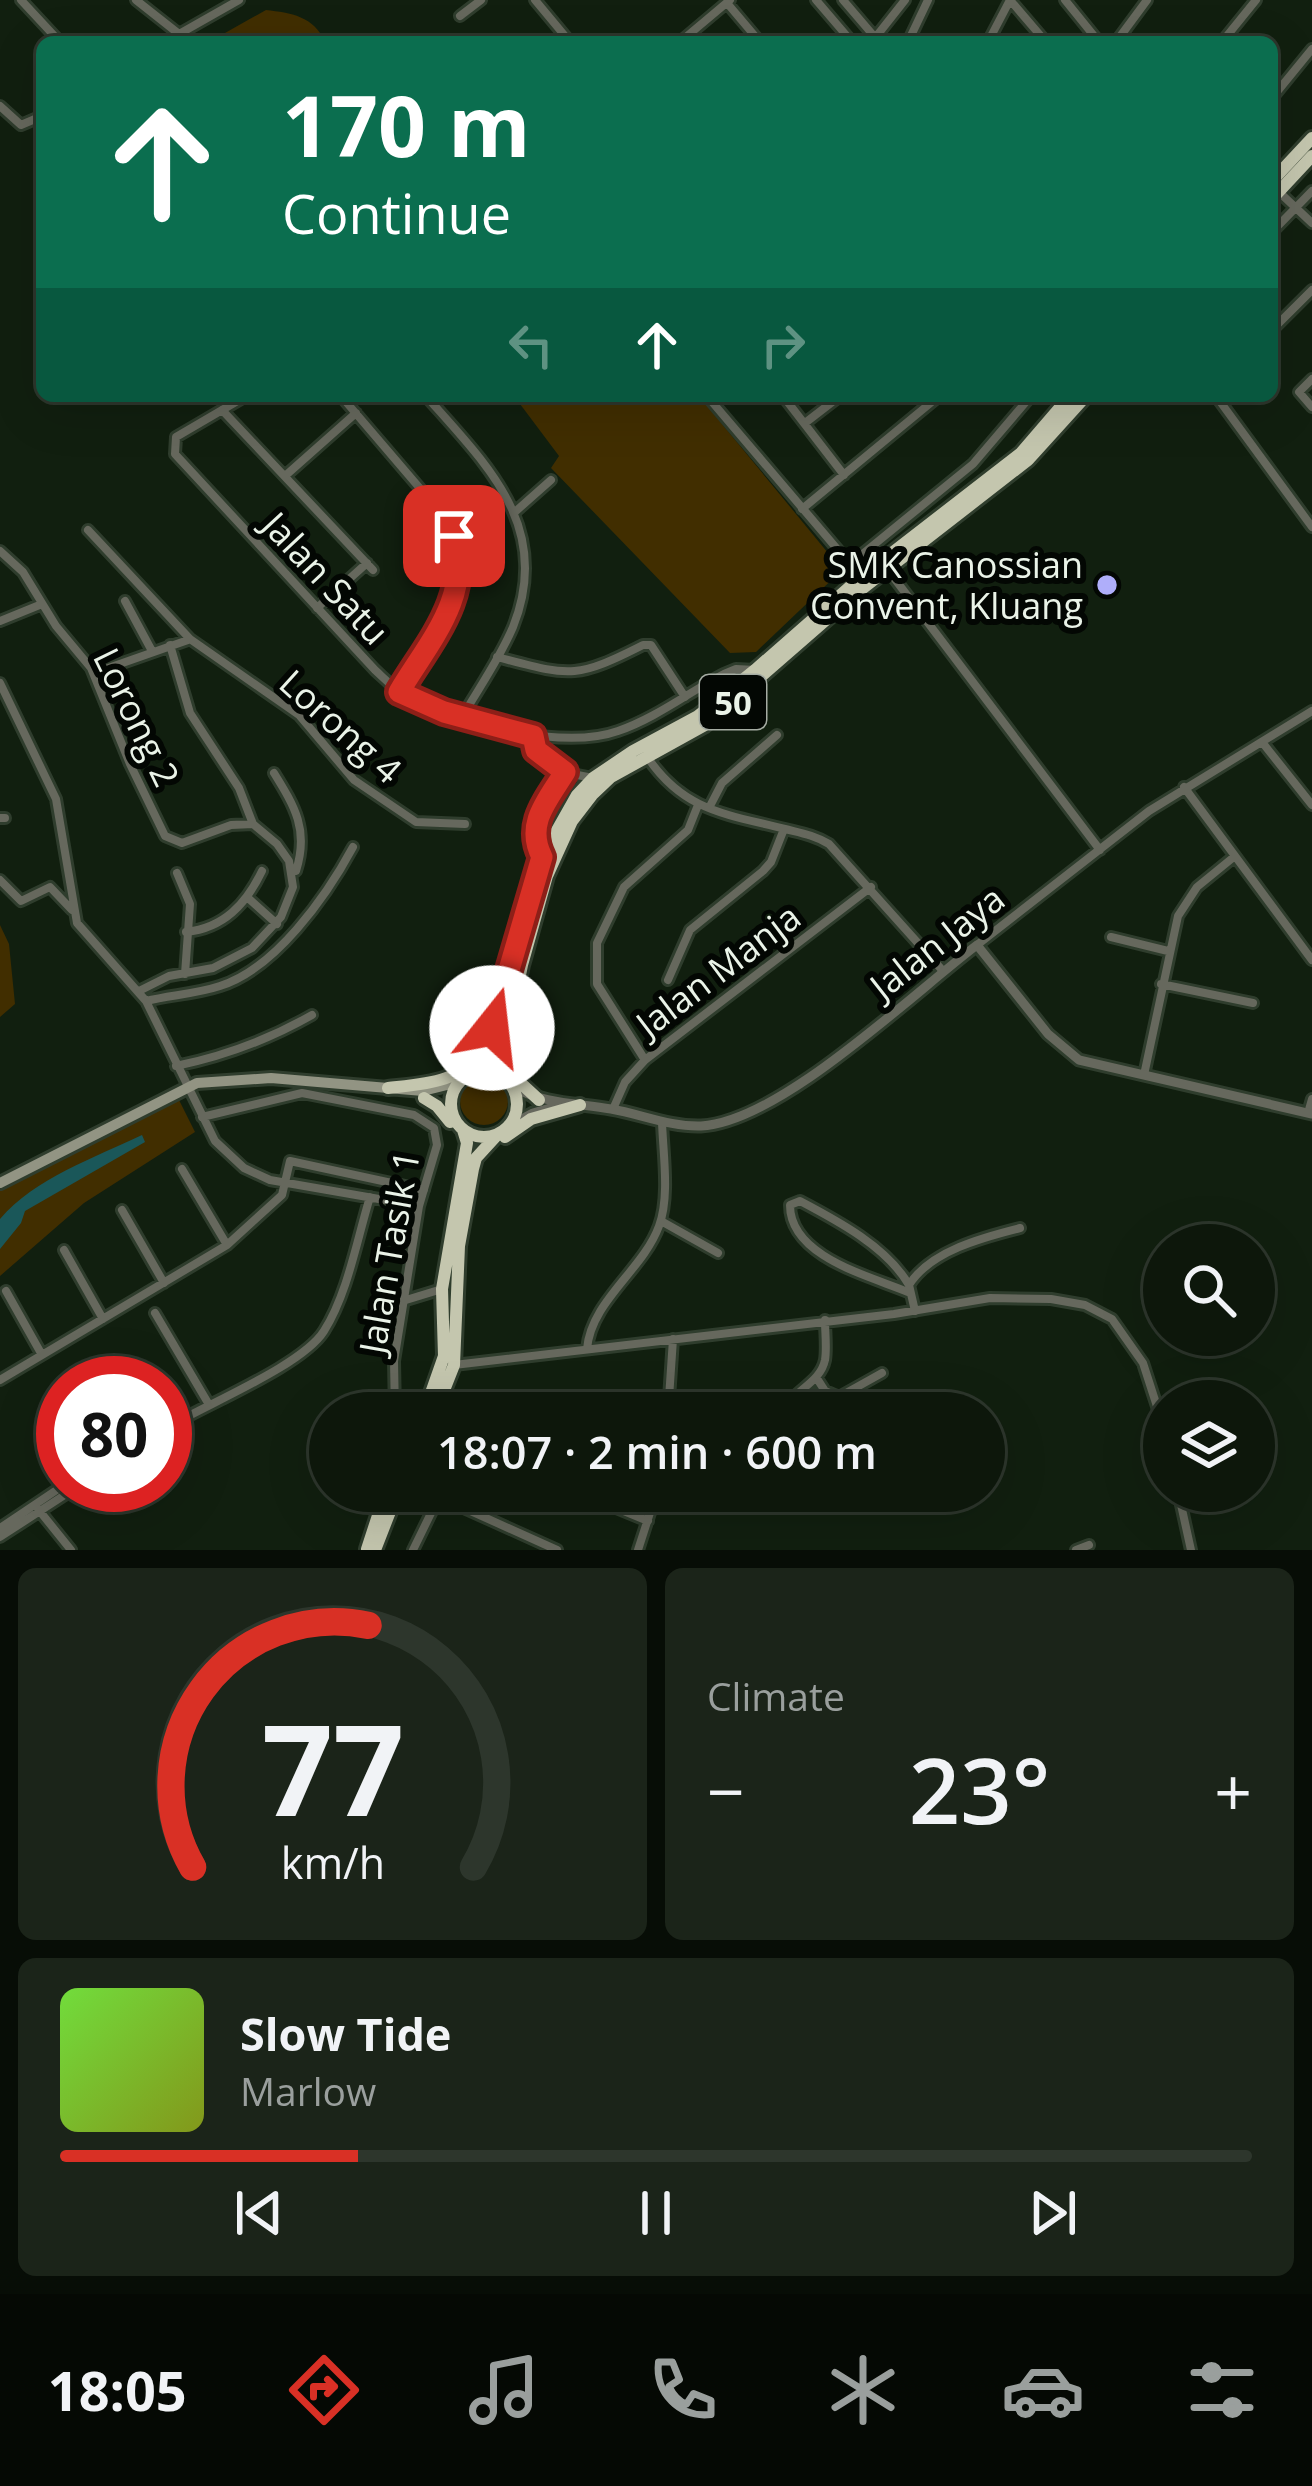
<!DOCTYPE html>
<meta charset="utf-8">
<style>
:root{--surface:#0d170b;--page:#1b2419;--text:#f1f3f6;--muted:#9a9f9d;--line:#2d362c;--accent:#d93025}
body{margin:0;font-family:"Open Sans",sans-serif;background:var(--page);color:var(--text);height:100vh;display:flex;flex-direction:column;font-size:45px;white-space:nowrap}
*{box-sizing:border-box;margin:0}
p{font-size:39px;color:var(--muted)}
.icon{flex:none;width:66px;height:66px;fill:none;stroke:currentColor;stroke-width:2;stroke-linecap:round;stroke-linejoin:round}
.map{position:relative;height:1550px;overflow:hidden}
.panel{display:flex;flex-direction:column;gap:18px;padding:18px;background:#070d06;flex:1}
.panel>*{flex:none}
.hud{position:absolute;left:36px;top:36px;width:1242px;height:366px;border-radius:18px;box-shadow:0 12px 48px #0002,0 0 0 3px var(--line);background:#0b6e4f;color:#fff;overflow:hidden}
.controls{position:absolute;left:1143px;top:1224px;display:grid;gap:24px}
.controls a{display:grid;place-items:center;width:132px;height:132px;border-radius:50%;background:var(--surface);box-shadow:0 12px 48px #0002,0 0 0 3px var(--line);font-size:60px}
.speed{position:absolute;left:36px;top:1356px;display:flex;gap:24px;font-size:60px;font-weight:700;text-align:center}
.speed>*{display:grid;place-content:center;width:156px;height:156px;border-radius:50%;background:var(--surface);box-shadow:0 12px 48px #0002,0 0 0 3px var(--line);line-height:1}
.speed .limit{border:18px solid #d22;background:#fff;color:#111}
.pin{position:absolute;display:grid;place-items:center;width:102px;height:102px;color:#fff;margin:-51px;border-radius:24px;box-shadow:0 6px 18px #0006}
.me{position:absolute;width:132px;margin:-66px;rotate:16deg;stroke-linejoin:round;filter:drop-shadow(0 0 9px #0008)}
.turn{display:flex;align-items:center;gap:42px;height:252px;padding:0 48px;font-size:54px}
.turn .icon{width:156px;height:156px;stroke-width:2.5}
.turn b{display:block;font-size:84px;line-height:102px}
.lanes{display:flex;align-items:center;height:114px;padding:0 48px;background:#0003;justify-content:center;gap:60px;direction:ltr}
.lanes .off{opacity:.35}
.big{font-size:90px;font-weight:600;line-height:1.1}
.panel .card{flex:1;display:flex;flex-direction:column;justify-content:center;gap:18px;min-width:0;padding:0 42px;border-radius:18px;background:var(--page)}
.panel .dial{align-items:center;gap:0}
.dial svg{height:312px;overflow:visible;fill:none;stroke:var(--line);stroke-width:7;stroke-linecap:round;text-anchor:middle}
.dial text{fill:var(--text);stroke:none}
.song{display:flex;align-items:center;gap:36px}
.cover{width:144px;height:144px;border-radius:18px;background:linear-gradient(135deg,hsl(100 70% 55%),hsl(70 70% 35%))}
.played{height:12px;border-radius:6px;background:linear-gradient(90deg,var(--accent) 25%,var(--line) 25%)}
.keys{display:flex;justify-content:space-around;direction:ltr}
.heat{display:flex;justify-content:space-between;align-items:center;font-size:66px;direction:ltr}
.panel .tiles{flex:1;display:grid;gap:18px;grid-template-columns:1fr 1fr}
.card:last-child{grid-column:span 2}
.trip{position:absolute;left:309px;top:1392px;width:696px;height:120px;border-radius:60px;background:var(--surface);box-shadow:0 12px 48px #0002,0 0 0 3px var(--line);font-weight:600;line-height:120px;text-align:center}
.tab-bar{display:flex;height:192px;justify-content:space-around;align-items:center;background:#050904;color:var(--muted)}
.tab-bar .icon{width:84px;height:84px}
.tab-bar .active{color:var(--accent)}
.tab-bar b{font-size:54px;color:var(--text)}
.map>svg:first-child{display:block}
</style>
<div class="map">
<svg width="1312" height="1550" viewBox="0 0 1312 1550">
<rect width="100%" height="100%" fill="#111f0f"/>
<path fill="#412e00" d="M266,10C291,13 314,16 325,42H209Z
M514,396H699L842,570L756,652L730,653L551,468L559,456Z
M0,925L9,944L15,1004L0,1017Z
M460 1101a24 24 0 1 1 48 0a24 24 0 1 1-48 0Z
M176,1094L195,1132L84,1203L0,1276V1185Z"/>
<path fill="#1a5759" d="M142,1135L145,1142L25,1211L21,1223L0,1249V1219C35,1178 94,1158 142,1135Z"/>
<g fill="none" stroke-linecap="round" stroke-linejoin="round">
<g stroke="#2f3d2d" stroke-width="14">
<path id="minor" d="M21,0L60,42
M136,0L179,34
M535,0L570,42
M816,0L852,42
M843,0L879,42
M1010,0L1046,42
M1065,0L1099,42
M727,3L760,42
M460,16L481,0
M875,38L905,0
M165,42L239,0
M680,42L730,0
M908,42L928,0
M988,42L1010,0
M1116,42L1147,0
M1222,42L1256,0
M1272,98L1312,49
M0,106L21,125L42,116
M1279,192L1312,223
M1272,232L1312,191
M1272,330L1312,290
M1312,379L1299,392L1312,407
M246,396L176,437L175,454L375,670C386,680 397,692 411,699C461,725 565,750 618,731C656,718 689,692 724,674L736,669L755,670
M341,396L447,520C480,586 432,637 399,692
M426,396C487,465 553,527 513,627C500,658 479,688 462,717
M707,396L861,577
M783,396L844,475
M1216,396L1312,527
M222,410L373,570
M805,423L840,396
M285,476L356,413
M802,509L939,396
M516,511L551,480
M88,530L190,639L299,715L354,780L416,822L465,824
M0,551L23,572L56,626L91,668L130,764L165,836L182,843L231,825L253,824
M849,565L973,464L1031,396
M888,570L1100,850
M125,601L152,651
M317,608L367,563
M0,621L42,604
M497,657C570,676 574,680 643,645H651L685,697
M94,673L188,640
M0,683L56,799L77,923L146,1001L215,1141L244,1168L270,1180L419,1206
M533,736L536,750L567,773L593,778
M1262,742L1312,805
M648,758C684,811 726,814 785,829C801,833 814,835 829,844L943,971
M274,773C295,807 309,830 296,871
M1184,787L1312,960
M709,808L722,783L777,735
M0,818H5
M541,856C524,824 548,801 564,772
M177,873L190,904L185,974
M0,880L21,901L50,887L72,910
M248,898L277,924
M186,932C224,928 246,904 262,871
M1111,937L1168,951
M977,945L1149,811L1312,711
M668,980L690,930L763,871L771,862L784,829
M1161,984L1253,1003
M139,991L169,976L213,968L252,948L281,917L293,887L289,861L277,844L253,824L239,788L190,713L170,645
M146,1001C170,995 196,994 220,986C275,969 326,897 353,847
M645,1060L597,984V943L624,887L688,830L698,805
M176,1066C225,1056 268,1040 312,1015
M1144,1075L1178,916L1197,887L1235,856
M613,1109L625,1082L645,1060L871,887
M1308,1113L1312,1099
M202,1117L302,1093L414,1115L434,1128L437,1145L419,1206L394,1361L395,1413
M182,1169L227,1245
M122,1210L164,1283
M661,1221L718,1253
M64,1250L103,1319
M6,1291L42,1355
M908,1292C870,1276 790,1257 790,1205L800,1201C838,1221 887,1247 909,1285
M406,1300L442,1289
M915,1311L909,1285C930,1251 984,1237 1020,1228
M155,1313L208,1403
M587,1349C591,1301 643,1270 659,1226C670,1197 663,1153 662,1122
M454,1365L894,1314L990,1298L1051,1299L1085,1305L1112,1319L1143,1363L1164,1428
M816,1377L825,1391L839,1397L882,1373
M0,1380L227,1245L282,1195L290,1161L424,1190
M668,1413L673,1339
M783,1413C792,1390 820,1384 825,1360C827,1348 825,1333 825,1320
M165,1429C204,1405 302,1366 324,1331C348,1293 357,1239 370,1197
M1178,1491L1191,1550
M580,1493L648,1521
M38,1509L71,1550
M0,1528L64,1485
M0,1537L80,1485
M413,1550L433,1509L444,1499L557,1550
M638,1550L657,1491
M1076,1550L1089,1545"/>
</g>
<g stroke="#2f3d2d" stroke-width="15">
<path id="tertiary" d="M512,1087C545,1104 575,1103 611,1109C641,1114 670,1127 701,1126C780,1122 912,994 977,945L1048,1034L1079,1060L1312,1114
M507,1127L533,1113L557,1106"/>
</g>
<g stroke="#2f3d2d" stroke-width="16">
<path id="secondary" d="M0,1183L197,1083L271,1078L423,1091L459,1082"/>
</g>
<g stroke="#2f3d2d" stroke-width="18">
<path id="trunk" d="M1272,181L1312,138
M1272,199L1312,156
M480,1071L542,857L577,795L593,778L633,751L698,716L755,670L861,577L1021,453L1070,396
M451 1104a33 33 0 1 1 66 0a33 33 0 1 1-66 0Z
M500,1075L522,965L547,876L572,821L592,795L611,777L705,725L858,592L1028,460L1086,396
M513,1076L539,1100
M388,1088C424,1084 462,1083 482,1049
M424,1098L437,1106L450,1122
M505,1137L531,1119L580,1105
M424,1413L444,1356L442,1289L467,1143L463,1130
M435,1413L454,1365L459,1246L473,1169L476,1158L498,1134
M367,1549L386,1491
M375,1550L398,1491"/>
</g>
<use href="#minor" stroke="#66685d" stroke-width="8"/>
<use href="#tertiary" stroke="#66685d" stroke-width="9"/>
<use href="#secondary" stroke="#929483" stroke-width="10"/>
<use href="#trunk" stroke="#c4c6ae" stroke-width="12"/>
</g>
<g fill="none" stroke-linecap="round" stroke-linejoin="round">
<g stroke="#8d1f18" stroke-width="30">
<path id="route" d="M454,536C472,597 428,643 399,692L444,712L533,736L536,750L565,772C547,801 525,824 542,857L492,1028"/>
</g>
<use href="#route" stroke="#d93025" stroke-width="21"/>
</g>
<circle fill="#afaefa" stroke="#030703" stroke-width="4.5" cx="1107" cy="585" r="12"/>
<g text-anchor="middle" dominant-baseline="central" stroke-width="12" stroke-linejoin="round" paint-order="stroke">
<rect fill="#030703" stroke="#a5aca3" stroke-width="3" x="700" y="675" width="66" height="54" rx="9"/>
<g font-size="33" font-weight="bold" fill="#eaf3e8">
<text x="733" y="702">50</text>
</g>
<g font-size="36" fill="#eaf3e8" stroke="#030703" text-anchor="end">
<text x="1083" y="564">SMK Canossian<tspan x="1083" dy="41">Convent, Kluang</tspan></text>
</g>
<g font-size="36" fill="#eaf3e8" stroke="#030703">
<text transform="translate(326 578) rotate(47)">Jalan Satu</text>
<text transform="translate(137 717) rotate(64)">Lorong 2</text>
<text transform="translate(341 726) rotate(42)">Lorong 4</text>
<text transform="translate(937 942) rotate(-38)">Jalan Jaya</text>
<text transform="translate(718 970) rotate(-37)">Jalan Manja</text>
<text transform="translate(389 1252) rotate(-80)">Jalan Tasik 1</text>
</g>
</g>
</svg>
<div class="controls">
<a><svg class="icon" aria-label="search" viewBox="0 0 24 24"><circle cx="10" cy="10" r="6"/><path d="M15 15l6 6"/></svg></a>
<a><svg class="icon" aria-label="layers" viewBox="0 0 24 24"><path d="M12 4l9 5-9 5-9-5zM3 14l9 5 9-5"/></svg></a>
</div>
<div class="speed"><div class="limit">80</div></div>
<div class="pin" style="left:454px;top:536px;background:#d93025"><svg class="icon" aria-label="arrive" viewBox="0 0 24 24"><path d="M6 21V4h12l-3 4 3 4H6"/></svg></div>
<svg class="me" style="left:492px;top:1028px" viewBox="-20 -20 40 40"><circle r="19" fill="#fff"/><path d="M0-13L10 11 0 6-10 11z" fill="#d93025"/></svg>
<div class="trip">18:07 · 2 min · 600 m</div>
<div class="hud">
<div class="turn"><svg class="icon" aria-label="ahead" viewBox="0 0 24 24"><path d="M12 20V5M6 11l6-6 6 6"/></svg><div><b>170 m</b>Continue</div></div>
<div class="lanes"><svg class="icon off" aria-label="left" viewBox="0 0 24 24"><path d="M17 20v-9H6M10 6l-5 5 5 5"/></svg><svg class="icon" aria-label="ahead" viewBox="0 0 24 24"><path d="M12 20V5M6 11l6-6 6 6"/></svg><svg class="icon off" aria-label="right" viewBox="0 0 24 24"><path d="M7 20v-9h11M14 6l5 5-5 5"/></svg></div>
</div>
</div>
<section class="panel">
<div class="tiles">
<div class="card dial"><svg viewBox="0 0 100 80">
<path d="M14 69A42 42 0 1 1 86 69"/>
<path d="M14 69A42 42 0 0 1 59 7" stroke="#d93025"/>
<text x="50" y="56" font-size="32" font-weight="700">77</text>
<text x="50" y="72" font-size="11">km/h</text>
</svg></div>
<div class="card"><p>Climate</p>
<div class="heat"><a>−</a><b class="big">23°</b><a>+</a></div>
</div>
<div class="card">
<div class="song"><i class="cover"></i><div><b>Slow Tide</b><p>Marlow</p></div></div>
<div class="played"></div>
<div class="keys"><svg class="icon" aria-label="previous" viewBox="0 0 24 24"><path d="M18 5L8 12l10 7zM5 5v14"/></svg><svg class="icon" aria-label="pause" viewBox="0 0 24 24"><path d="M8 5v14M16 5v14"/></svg><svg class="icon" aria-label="next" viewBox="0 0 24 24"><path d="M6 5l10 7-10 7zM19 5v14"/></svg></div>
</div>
</div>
</section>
<nav class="tab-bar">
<b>18:05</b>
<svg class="icon active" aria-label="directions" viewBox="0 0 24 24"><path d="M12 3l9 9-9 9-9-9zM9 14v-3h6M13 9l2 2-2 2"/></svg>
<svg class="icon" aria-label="music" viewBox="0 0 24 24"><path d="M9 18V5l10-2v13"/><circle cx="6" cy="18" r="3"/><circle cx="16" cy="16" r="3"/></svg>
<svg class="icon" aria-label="phone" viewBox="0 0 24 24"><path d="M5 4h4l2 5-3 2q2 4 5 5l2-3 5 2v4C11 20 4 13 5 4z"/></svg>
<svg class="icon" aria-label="climate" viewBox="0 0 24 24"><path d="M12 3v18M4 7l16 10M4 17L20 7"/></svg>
<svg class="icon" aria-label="car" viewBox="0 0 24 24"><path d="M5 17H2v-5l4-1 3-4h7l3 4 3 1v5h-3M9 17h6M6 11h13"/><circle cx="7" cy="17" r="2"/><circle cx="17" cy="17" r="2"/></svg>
<svg class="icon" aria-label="filters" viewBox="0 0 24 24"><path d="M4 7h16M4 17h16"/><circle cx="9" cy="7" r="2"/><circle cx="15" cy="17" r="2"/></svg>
</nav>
